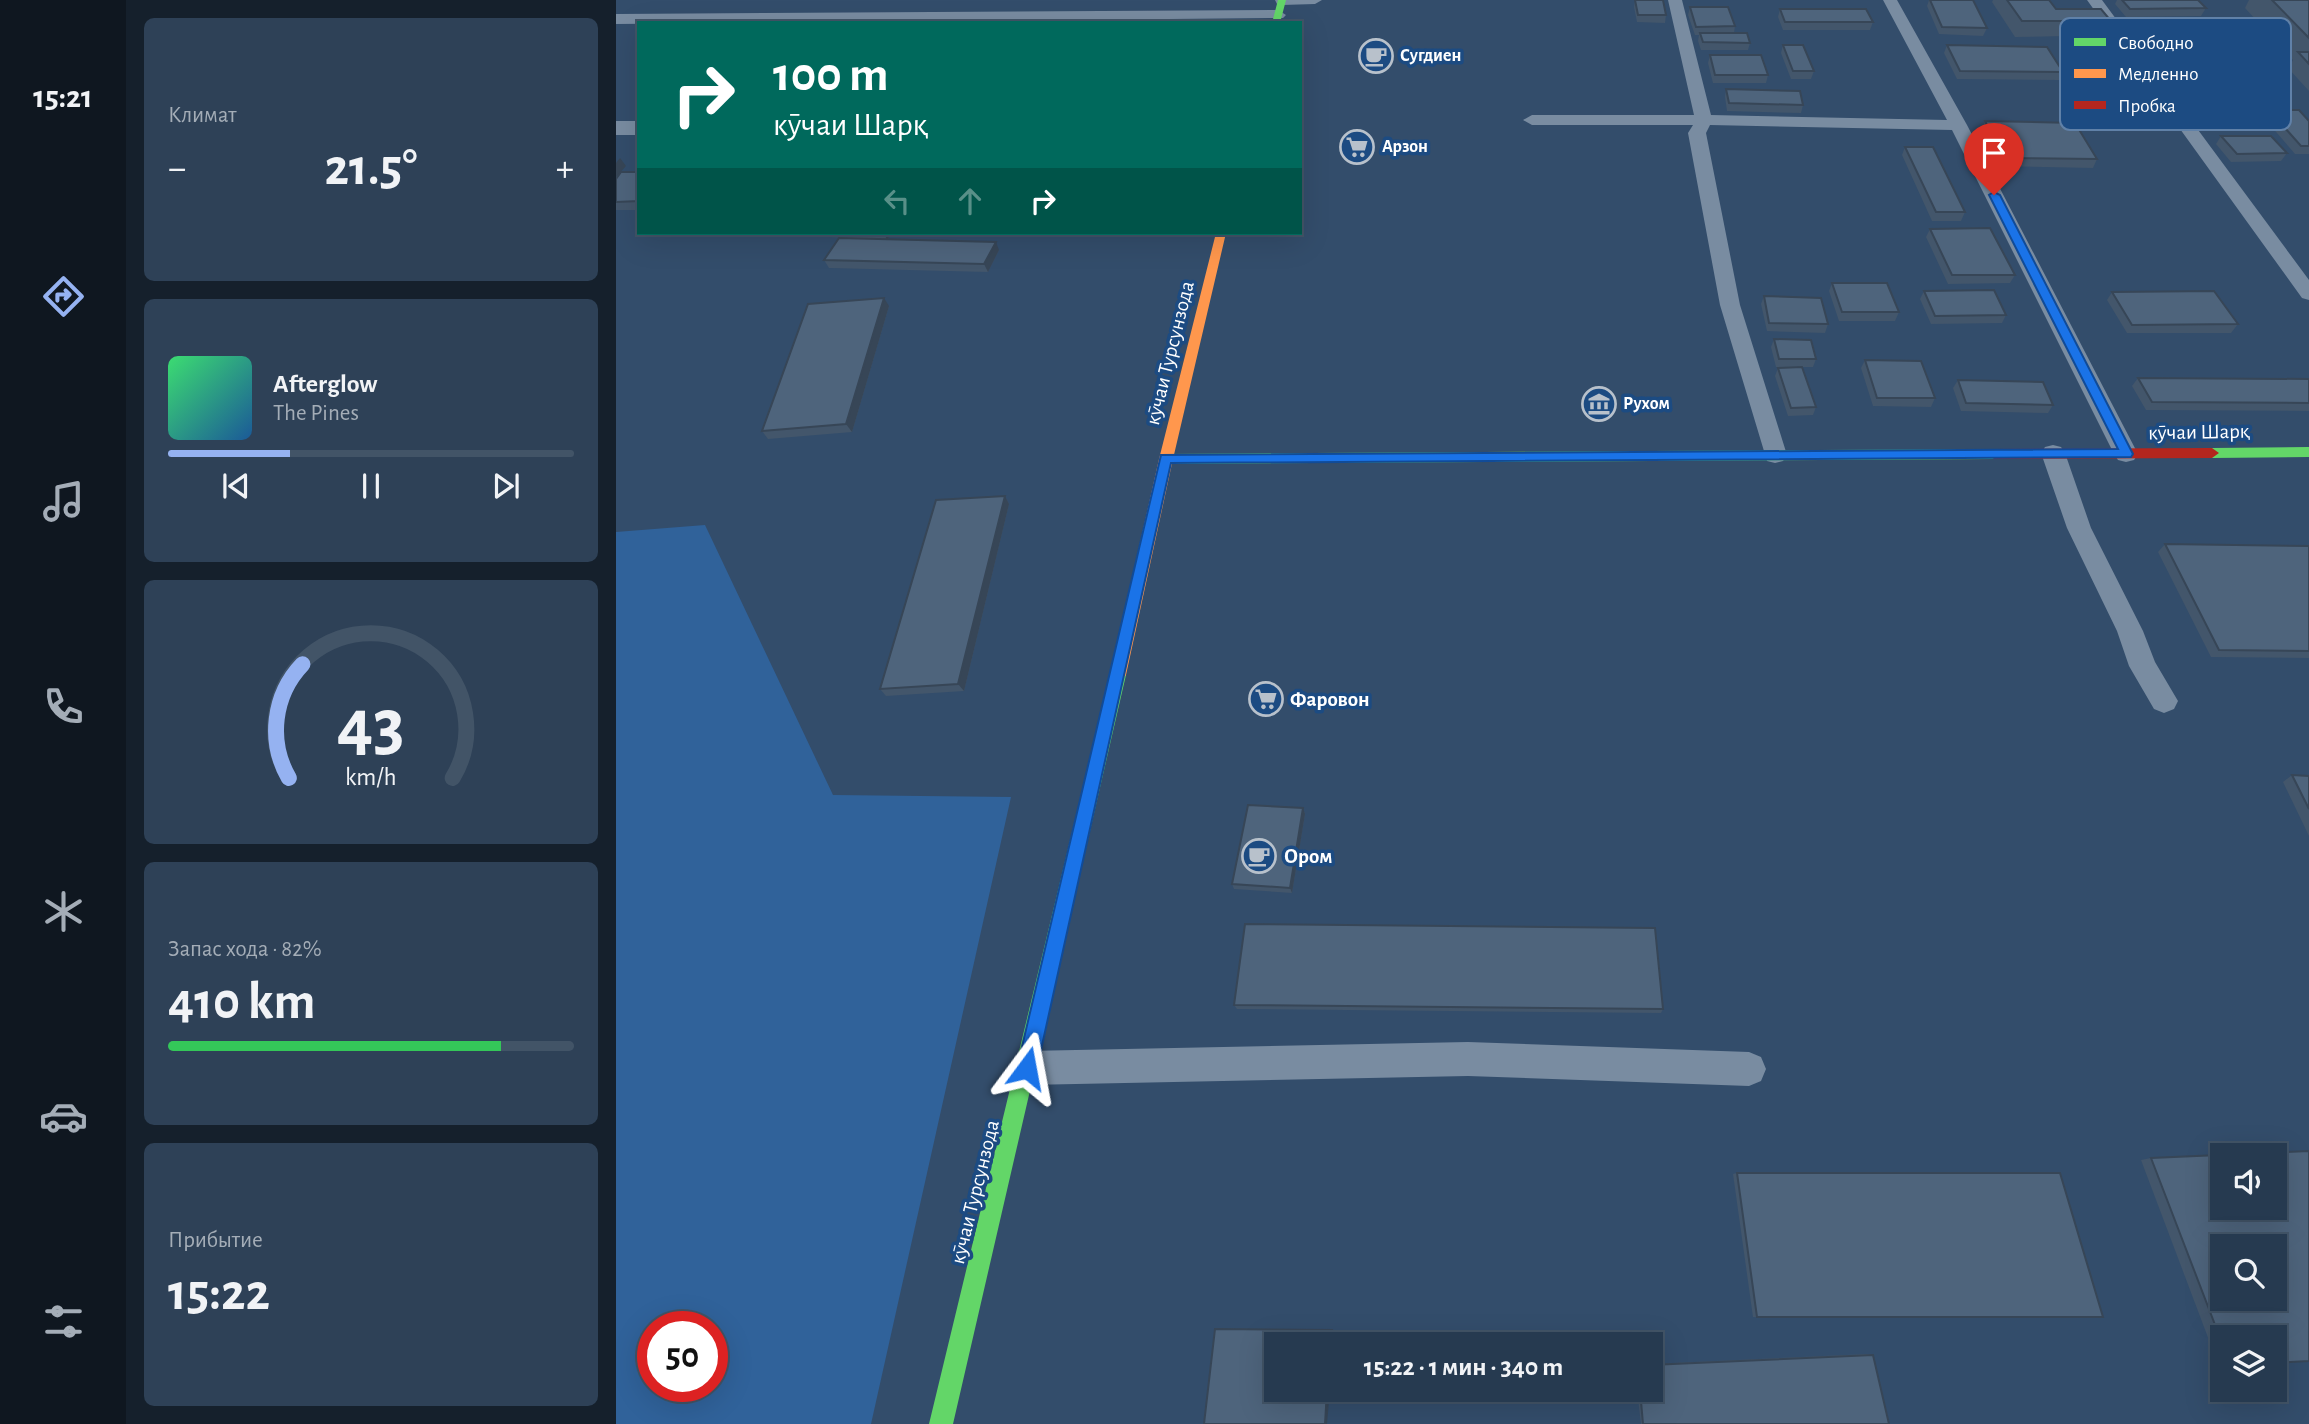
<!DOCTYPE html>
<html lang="ru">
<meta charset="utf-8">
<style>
:root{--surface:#263a50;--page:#2e4157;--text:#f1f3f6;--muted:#a4adb7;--line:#425467;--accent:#95b2f1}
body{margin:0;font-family:"Alegreya Sans",sans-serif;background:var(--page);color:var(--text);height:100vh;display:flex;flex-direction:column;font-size:26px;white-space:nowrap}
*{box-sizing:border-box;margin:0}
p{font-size:23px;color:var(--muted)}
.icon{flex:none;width:38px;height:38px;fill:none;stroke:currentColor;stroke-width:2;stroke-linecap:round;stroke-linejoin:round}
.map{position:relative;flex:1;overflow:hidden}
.drawer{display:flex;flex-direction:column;gap:18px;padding:18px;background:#15202c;width:490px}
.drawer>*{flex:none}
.top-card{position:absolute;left:21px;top:21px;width:665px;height:214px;border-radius:0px;box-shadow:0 7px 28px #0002,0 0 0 2px var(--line);background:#00695c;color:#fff;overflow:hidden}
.controls{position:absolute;left:1594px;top:1143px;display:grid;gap:14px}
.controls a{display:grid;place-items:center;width:77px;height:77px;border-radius:0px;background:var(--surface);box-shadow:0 7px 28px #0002,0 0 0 2px var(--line);font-size:35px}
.speed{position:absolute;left:21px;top:1311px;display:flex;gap:14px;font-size:35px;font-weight:700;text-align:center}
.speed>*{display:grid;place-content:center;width:91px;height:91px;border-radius:50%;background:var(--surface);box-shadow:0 7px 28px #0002,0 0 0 2px var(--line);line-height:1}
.speed .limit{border:10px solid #d22;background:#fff;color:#111}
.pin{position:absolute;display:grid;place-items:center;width:60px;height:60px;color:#fff;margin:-72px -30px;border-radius:50% 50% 50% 0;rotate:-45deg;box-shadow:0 0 7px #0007}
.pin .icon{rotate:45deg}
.me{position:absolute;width:77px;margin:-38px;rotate:13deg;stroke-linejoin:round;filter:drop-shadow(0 0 5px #0008)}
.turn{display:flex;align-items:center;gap:24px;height:147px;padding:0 21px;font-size:32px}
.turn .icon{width:91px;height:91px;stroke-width:2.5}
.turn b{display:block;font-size:49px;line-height:60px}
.lanes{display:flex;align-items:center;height:66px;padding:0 21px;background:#0003;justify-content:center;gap:35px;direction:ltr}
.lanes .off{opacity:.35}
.big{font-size:52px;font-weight:700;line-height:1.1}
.drawer .tile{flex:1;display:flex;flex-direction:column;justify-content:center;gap:10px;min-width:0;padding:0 24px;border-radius:10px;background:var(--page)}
.drawer .dial{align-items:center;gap:0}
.dial svg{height:182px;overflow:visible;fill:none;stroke:var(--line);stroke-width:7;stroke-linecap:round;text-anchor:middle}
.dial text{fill:var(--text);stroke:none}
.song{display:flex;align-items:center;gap:21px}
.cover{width:84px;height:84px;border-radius:10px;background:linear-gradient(135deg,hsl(140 70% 55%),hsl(210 70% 35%))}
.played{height:7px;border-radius:4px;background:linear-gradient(90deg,var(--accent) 30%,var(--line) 30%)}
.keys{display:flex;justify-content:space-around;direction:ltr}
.heat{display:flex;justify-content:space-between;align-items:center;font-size:38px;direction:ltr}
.charge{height:10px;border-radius:5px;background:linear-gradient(90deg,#34c759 82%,var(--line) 0)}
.trip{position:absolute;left:648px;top:1332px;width:399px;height:70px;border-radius:0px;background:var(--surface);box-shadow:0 7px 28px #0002,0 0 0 2px var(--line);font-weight:700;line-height:70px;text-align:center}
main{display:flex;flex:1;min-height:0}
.menu{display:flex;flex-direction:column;width:126px;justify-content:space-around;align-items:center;background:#0f1720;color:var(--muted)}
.menu .icon{width:49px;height:49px}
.menu .current{color:var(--accent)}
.menu b{font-size:32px;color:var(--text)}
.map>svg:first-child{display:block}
</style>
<main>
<nav class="menu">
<b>15:21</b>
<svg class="icon current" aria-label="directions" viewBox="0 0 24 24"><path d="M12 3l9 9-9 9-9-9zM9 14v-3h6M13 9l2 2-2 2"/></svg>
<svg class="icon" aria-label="music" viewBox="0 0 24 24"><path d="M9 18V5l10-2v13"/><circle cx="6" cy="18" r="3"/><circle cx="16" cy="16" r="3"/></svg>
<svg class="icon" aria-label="phone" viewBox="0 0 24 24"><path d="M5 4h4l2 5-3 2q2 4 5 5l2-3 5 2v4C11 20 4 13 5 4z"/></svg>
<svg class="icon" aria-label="climate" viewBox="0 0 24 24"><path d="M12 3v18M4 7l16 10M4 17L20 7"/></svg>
<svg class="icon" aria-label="car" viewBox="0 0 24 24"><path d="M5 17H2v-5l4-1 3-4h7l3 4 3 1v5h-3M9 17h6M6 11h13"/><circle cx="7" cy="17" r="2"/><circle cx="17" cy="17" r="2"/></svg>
<svg class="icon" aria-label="filters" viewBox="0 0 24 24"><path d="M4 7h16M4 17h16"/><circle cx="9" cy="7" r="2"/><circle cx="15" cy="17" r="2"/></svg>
</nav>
<section class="drawer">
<div class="tile"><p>Климат</p>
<div class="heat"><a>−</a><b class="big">21.5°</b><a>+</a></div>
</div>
<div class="tile">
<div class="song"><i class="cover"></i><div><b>Afterglow</b><p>The Pines</p></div></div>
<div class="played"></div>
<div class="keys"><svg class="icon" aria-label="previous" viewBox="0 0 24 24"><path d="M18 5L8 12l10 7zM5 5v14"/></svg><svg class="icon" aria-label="pause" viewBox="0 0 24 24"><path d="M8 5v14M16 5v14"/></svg><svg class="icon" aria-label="next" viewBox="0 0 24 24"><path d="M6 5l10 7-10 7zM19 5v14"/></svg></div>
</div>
<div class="tile dial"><svg viewBox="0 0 100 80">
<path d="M14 69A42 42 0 1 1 86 69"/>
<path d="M14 69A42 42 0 0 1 20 19" stroke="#95b2f1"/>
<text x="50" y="56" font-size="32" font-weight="700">43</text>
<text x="50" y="72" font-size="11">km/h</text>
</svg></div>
<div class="tile"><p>Запас хода · 82%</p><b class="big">410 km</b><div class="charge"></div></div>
<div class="tile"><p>Прибытие</p><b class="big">15:22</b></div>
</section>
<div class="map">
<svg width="1693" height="1424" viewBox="0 0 1693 1424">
<rect width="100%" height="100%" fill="#334d6b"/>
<path fill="#30629a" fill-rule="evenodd" d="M89,525L217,795L395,797L255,1424H0V532ZM37,1326H96V1386H37Z"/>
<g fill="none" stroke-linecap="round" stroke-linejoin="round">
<path fill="#798ca1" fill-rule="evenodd" d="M659,0H706L699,4L666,5L661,4Z
M1052,0H1066L1095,115L1331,120L1267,0H1281L1351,125L1522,454L1518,460L1510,462L1502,460L1498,454L1336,130L1094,125L1090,133L1124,305L1171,455L1167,461L1159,463L1151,461L1104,305L1072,133L1077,125H916L907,120L916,115H1078Z
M1471,0H1486L1693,280V300L1686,298Z
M662,10L670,15L667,18L0,24V14Z
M1437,445L1445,447L1449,453L1475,528L1527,631L1539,662L1562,701L1558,709L1548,713L1538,709L1513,666L1501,631L1451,528L1425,453L1429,447Z
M852,1042L1133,1052L1145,1057L1150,1069L1145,1081L1133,1086L852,1076L411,1085L399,1080L394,1068L399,1056L411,1051Z"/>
<path fill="#798ca1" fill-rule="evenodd" d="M0,121H23V135H0Z"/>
<path fill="#63d668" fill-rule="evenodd" d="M662,0H670L664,23H656Z
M1693,447V457L1596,458L1589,453L1596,448Z
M1378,449L1385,454L1378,459L550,464L543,459L550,454Z
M502,669L507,671L510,675L337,1424H313L494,675L497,671Z"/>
<path fill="#ff974d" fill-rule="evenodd" d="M600,233H610L557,459L510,675L507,679H497L494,675L543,459Z"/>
<path fill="#b3261e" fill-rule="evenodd" d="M1596,448L1603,453L1596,458L1378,459L1371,454L1378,449Z"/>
</g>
<path fill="#43566b" d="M1019,0L1050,15L1049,23L1021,22L1018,7Z
M1313,0H1357L1371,28L1367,36L1323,34L1311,6Z
M1377,0H1433L1440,9L1495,21L1487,36L1503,60L1499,68L1459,66L1447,43L1450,36L1399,37L1376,2Z
M1501,0H1582L1590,8L1585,16L1510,17L1499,4Z
M1633,0H1693V91L1672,68L1677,60L1629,8Z
M1074,7L1119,26L1118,33L1134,43L1132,50H1085L1082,41L1083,35H1079L1072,15Z
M1164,9L1257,22L1254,30H1167L1162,17Z
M1538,31L1587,54L1582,62H1553L1534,39Z
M1167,45L1198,71L1195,79H1175L1165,53Z
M1331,45L1447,72L1443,80L1341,79L1328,53Z
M1094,55L1152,75L1150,83H1097L1092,63Z
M1565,72L1619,99L1614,107H1583L1561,80Z
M1474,78L1543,118L1538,126L1491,124L1470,86Z
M1110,89L1187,105L1185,113L1111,111L1109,97Z
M1653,110L1693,121V154H1679L1648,118Z
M1369,121L1481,159L1477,168L1384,166L1366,129Z
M1605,136L1671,153L1665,161L1615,162L1600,144Z
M1289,147L1349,212L1345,221H1316L1286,155Z
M23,172V210H0V179Z
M1314,229L1399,275L1394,283L1332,284L1310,237Z
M210,233H276L272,239L383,250L372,272L213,268L208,260L238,238L213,237Z
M1216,283L1283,312L1279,321H1223L1213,291Z
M1308,291L1390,315L1386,323L1315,324L1304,299Z
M1496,292L1622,324L1615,333H1511L1491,300Z
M1148,296L1212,324L1209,333L1151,331L1145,304Z
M273,306L236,432L152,439L146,431Z
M1158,339L1200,359L1197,367H1160L1155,347Z
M1249,360L1319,398L1315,407L1257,406L1245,368Z
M1162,368L1200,407L1197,415L1172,416L1159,376Z
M1522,378L1693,379V411L1530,410L1516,386Z
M1342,380L1437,405L1432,413L1345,411L1337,388Z
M389,496L393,504L348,691L270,696L264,689Z
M1549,544L1693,546V658L1595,657L1542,552Z
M1676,775L1693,776V836L1667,782Z
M687,808L689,814L676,893L618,889L616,884Z
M618,1005L1047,1009L1045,1013L621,1009Z
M1535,1158L1606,1337V1364H1602L1525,1160Z
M1121,1173L1487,1317H1137L1117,1174Z
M1251,1354L1257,1355L1273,1424H1025L1021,1390H1034V1364Z"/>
<path fill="#374657" d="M4,158L10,166L0,177V163Z
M268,233H276L271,240Z
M380,242L383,250L372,272L368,264Z
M268,298L273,306L236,432L230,424Z
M389,496L393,504L348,691L342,684Z
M687,808L689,814L676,893L674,888Z
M716,1330H718L717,1344H715Z
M711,1390H714L711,1424H709Z"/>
<path fill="#4e647c" stroke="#374657" stroke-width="2" fill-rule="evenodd" d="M1019,0H1047L1050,15H1022Z
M1314,0H1357L1371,28L1326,27Z
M1391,0H1433L1440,9H1485L1495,21H1406Z
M1506,0H1582L1590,8L1514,9Z
M1656,0H1693V38Z
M1074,7H1112L1119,26L1080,27Z
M1164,9H1250L1257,22H1169Z
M1084,33H1131L1134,43L1087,42Z
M1167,45H1187L1198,71H1177Z
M1331,45L1431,47L1447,72L1344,71Z
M1682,52H1693V64Z
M1094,55H1145L1152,75H1099Z
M1110,89L1184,91L1187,105L1113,103Z
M1653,110H1683L1693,121V146H1685Z
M1369,121L1459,123L1481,159L1388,158Z
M1605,136H1655L1671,153L1621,154Z
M1289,147H1317L1349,212H1320Z
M5,172H23V201L0,202V179Z
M1374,228L1399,275H1336L1314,229Z
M223,238L380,242L368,264L208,260Z
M1216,283H1271L1283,312H1226Z
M1378,290L1390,315L1319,316L1308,291Z
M1598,291L1622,324L1516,325L1496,292Z
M1148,296L1205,298L1212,324L1153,323Z
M268,298L230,424L146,431L192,304Z
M1158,339L1195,340L1200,359H1163Z
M1249,360L1305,361L1319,398H1261Z
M1186,367L1200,407L1175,408L1162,368Z
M1522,378L1693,379V403L1536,402Z
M1342,380L1427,382L1437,405L1350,403Z
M389,496L342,684L264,689L320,500Z
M1549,544L1693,546V651L1603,650Z
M1676,775L1693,776V809Z
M632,805L687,808L674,888L616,884Z
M629,924L1039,928L1047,1009L618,1005Z
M1693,1151V1361L1659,1363V1337H1606V1343L1535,1158ZM1606,1155H1659V1208H1606ZM1606,1246H1659V1298H1606Z
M1121,1173H1444L1487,1317H1141Z
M599,1329L716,1330L715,1344H660V1390H711L709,1424H588Z
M1257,1355L1273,1424H1027L1024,1390H1034V1365Z"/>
<path fill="#1a73e8" stroke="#114b97" stroke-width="2" d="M1378,192L1384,195L1517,454L1515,457L555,463L421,1068L418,1075L411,1078L404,1075L401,1068L545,455L1502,449L1373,195Z"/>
<defs>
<g id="cafe-ring" transform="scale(1.75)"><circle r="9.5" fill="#1c4b82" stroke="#b8c1cb" stroke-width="1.5"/><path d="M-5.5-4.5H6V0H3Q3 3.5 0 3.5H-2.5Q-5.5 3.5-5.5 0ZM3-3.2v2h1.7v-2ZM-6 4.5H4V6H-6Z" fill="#b8c1cb"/></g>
<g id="supermarket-ring" transform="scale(1.75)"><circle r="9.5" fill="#1c4b82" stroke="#b8c1cb" stroke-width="1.5"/><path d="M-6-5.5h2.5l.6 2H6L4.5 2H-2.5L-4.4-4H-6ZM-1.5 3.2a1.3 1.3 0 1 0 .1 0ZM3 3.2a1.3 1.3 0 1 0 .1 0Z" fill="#b8c1cb"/></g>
<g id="museum-ring" transform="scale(1.75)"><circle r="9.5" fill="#1c4b82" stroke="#b8c1cb" stroke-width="1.5"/><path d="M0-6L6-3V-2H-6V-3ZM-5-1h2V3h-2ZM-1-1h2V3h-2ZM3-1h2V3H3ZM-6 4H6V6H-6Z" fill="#b8c1cb"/></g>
</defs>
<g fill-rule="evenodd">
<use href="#cafe-ring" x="760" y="56"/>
<use href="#supermarket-ring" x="741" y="147"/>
<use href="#museum-ring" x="983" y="404"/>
<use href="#supermarket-ring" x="650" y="699"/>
<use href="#cafe-ring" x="643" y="856"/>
</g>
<g text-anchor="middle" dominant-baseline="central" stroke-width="7" stroke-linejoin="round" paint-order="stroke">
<g font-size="18" font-weight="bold" fill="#fff" stroke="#1c4b82" text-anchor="start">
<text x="784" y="56">Сугдиен</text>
<text x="766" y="147">Арзон</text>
<text x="1007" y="404">Рухом</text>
</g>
<g font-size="21" fill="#fff" stroke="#1c4b82">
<text transform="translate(554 353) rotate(-76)">кӯчаи Турсунзода</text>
<text transform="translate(1583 432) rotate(-1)">кӯчаи Шарқ</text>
<text transform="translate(359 1192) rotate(-76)">кӯчаи Турсунзода</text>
</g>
<g font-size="21" font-weight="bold" fill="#fff" stroke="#1c4b82" text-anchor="start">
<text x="674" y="699">Фаровон</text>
<text x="668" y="856">Ором</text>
</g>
</g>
<rect x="1444" y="18" width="231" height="112" rx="10" fill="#1c4b82" stroke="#6081a8" stroke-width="2"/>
<rect x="1458" y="38" width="32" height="8" fill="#63d668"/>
<rect x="1458" y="69" width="32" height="9" fill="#ff974d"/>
<rect x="1458" y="101" width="32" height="8" fill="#b3261e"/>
<g font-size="19" fill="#fff">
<text x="1502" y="49">Свободно</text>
<text x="1502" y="80">Медленно</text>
<text x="1502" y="112">Пробка</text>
</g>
</svg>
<div class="controls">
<a><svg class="icon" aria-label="sound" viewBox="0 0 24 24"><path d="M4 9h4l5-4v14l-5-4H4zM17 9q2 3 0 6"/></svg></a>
<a><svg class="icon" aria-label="search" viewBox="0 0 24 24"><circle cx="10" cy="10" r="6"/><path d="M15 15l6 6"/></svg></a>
<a><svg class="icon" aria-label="layers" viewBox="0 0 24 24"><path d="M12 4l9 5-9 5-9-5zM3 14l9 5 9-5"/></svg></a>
</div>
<div class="speed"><div class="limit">50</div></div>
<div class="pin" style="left:1378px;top:195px;background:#d93025"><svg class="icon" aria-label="arrive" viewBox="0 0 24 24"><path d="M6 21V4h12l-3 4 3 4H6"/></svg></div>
<svg class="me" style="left:411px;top:1068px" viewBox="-20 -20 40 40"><path d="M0-17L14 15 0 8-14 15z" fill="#1a73e8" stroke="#fff" stroke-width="4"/></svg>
<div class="trip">15:22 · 1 мин · 340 m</div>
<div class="top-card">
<div class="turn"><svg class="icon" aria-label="right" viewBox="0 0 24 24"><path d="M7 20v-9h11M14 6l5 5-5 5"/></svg><div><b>100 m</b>кӯчаи Шарқ</div></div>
<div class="lanes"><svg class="icon off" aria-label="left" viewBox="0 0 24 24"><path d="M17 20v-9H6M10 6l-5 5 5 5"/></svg><svg class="icon off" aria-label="ahead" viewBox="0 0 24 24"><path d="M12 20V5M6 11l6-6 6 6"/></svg><svg class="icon" aria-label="right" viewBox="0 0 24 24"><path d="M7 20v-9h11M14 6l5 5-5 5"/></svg></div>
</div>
</div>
</main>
